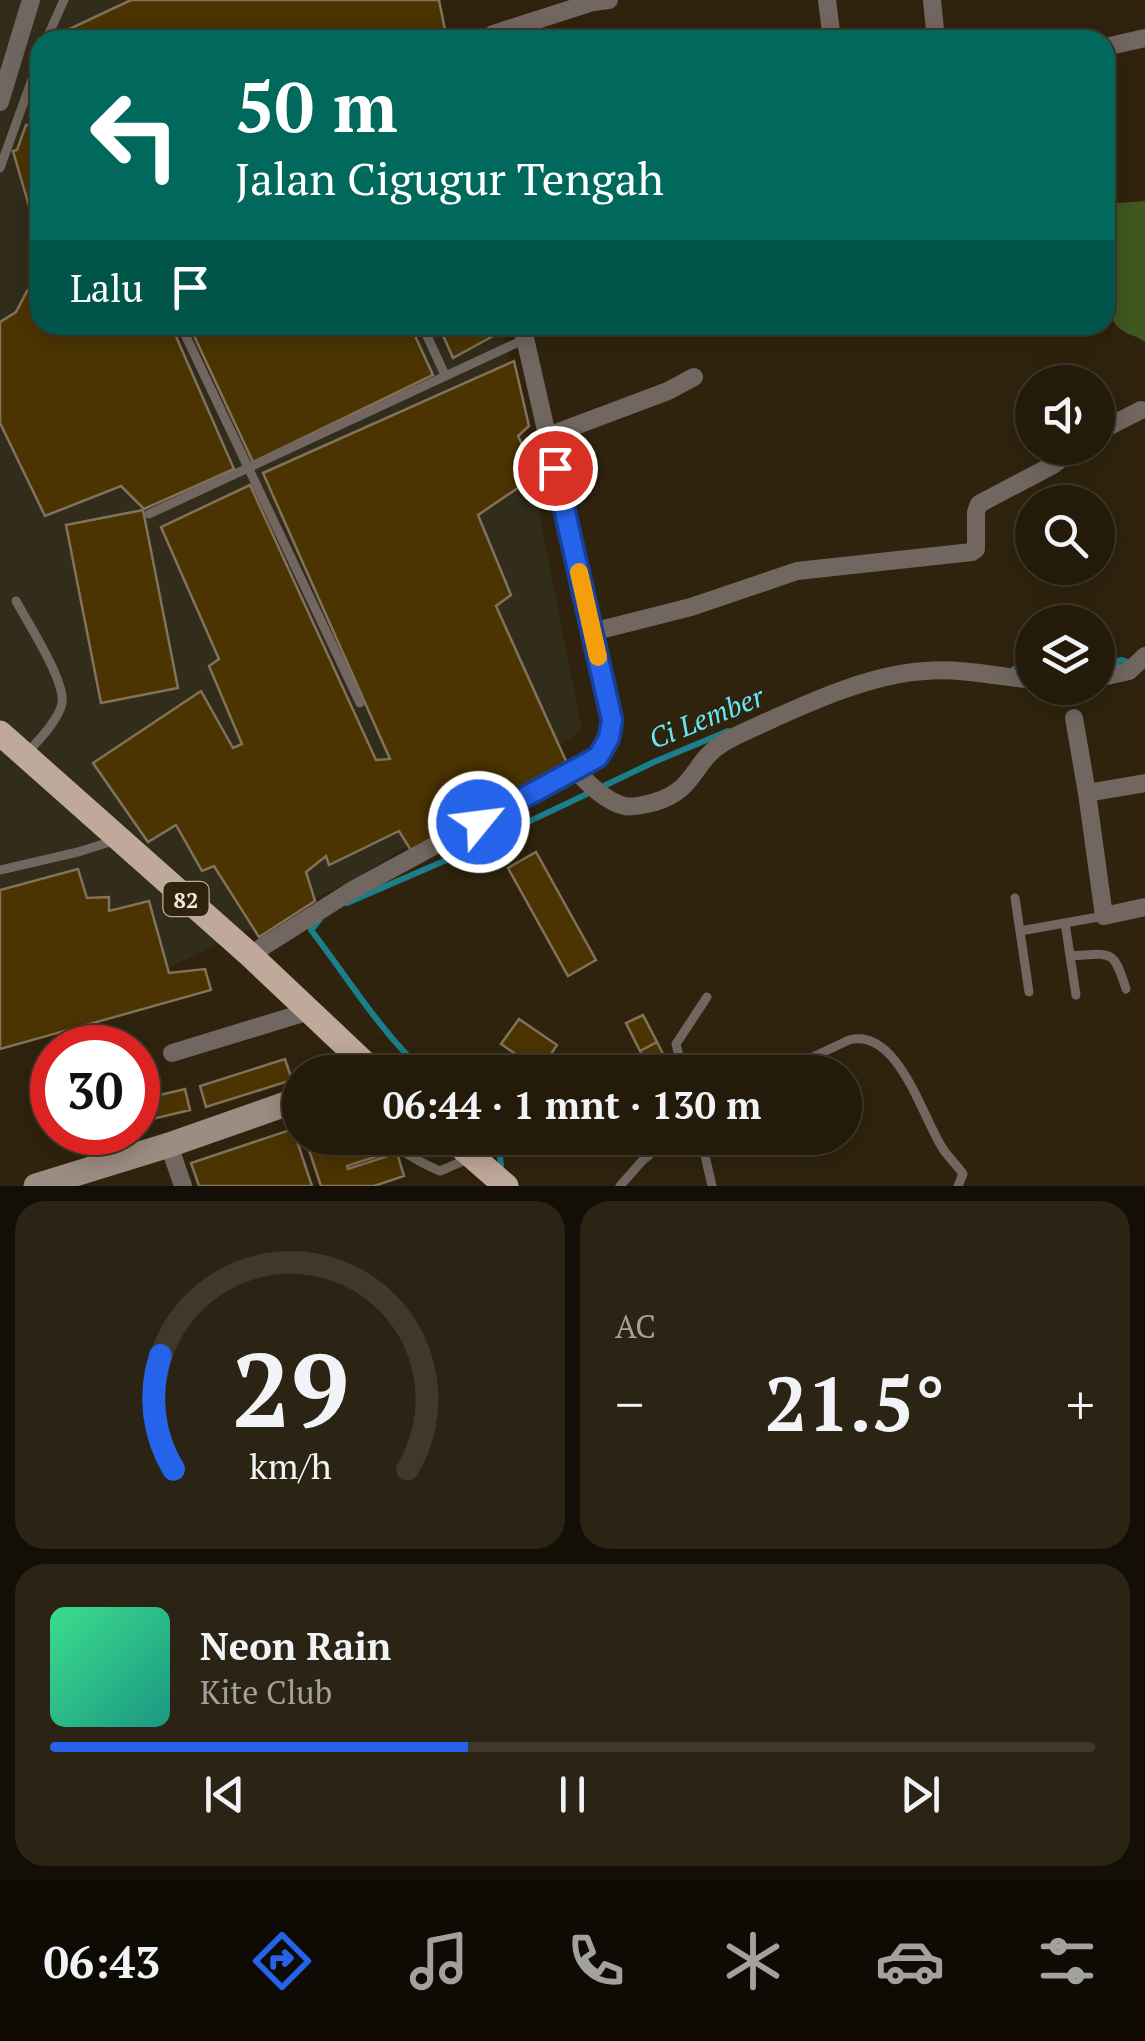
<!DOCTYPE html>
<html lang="id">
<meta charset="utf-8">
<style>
:root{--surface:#231a0a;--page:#2b2313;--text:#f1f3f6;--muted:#a3a19c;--line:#40382b;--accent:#2563eb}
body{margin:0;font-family:"PT Serif",serif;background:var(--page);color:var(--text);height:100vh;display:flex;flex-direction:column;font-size:38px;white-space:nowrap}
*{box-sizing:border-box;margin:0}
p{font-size:32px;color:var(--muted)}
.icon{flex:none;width:55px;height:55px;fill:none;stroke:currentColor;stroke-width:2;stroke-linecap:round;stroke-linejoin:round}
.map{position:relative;height:1186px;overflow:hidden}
.drawer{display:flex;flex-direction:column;gap:15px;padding:15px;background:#130e06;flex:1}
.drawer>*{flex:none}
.top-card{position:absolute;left:30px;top:30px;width:1085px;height:305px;border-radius:30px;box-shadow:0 5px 25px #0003,0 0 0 2px var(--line);background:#00695c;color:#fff;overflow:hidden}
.tools{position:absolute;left:1015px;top:365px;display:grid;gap:20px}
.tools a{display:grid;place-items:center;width:100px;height:100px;border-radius:50%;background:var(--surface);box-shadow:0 5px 25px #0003,0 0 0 2px var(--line);font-size:50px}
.speed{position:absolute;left:30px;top:1025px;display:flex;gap:20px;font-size:50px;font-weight:700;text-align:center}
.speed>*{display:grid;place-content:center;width:130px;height:130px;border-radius:50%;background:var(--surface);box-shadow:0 5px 25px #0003,0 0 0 2px var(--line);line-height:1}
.speed .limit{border:15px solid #d22;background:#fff;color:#111}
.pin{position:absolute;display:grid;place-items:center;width:85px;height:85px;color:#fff;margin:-42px;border:5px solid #fff;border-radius:50%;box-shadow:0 2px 10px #0007}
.me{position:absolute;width:110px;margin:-55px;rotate:61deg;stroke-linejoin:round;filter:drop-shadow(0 0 8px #0008)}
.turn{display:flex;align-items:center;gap:35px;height:210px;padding:0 40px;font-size:45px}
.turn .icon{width:130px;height:130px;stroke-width:2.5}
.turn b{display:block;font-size:70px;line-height:85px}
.then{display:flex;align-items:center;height:95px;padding:0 40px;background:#0003;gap:20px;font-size:38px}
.big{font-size:75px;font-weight:600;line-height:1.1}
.drawer .tile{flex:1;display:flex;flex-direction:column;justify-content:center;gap:15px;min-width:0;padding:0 35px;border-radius:30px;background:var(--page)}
.drawer .dial{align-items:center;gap:0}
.dial svg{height:260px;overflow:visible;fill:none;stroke:var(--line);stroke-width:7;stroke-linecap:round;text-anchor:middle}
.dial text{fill:var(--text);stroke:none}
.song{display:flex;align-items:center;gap:30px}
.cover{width:120px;height:120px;border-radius:15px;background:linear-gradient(135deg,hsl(150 70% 55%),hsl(170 70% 35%))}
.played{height:10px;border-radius:5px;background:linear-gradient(90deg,var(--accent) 40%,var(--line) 40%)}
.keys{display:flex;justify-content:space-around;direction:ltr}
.heat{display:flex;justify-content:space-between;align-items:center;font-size:55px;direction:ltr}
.drawer .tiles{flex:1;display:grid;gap:15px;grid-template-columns:1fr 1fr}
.tile:last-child{grid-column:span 2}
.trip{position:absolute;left:282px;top:1055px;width:580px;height:100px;border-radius:50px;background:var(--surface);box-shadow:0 5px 25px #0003,0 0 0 2px var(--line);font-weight:600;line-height:100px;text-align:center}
.menu{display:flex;height:160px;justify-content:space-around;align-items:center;background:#0e0a04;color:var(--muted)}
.menu .icon{width:70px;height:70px}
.menu .current{color:var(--accent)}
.menu b{font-size:45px;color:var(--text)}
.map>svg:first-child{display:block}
</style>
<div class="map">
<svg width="1145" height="1186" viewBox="0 0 1145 1186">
<rect width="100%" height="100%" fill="#2f230d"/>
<path fill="#322c1b" d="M0,0H437L445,40H40V325H502L582,730L358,878L0,1047Z"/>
<path fill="#405721" d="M1145,201V342C1136,335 1126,335 1118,327C1100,310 1105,230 1105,204Z"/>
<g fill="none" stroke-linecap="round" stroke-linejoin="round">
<path stroke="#1b7f8b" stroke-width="6" d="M1098,667L1122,660L1134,664
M1014,669L1032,671
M347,903L465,852L654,762L728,731
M320,919L311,930C348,978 379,1030 424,1072
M492,1138L499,1145L501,1166L497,1172"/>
</g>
<path fill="#4c3402" stroke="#81735b" stroke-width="2.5" d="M131,0H439L447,40H66L63,32Z
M26,125L40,128V244L13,151L17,150Z
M40,284V325H171L234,469L144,509L121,486L45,516L0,423V322L16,312L27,291Z
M189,325H410L433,375L253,462Z
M441,325H488L493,336L453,358L439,326Z
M514,361L529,426L518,436L537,475L478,515L511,595L496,606L570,770L414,855L399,831L329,865L326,856L306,872L315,901L259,937L214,866L202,871L176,825L148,842L93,763L201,691L233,748L242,744L209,666L219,659L161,527L250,485L376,760L390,759L263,473Z
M143,510L178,688L101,703L66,525Z
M536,852L596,960L568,976L508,868Z
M78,869L87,898L109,897V911L149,901L169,973L205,969L211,990L0,1049V890Z
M643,1015L657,1042L640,1051L626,1023Z
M519,1019L557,1045L539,1072H505L517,1055L501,1044Z
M657,1042L672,1072H651L640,1051Z
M285,1059L292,1080L206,1107L200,1086Z
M185,1089L190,1110L144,1121L139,1100Z
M293,1129L312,1186H199L191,1163Z
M305,1138H375L381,1155L347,1166L348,1169L397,1153L404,1176L374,1186H321Z"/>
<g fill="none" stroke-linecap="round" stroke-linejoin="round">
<path stroke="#726760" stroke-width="9" d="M46,40L64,0
M0,168L40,57
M422,325L445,375
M182,328L360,703
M149,514L525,339
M16,601C27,621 66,682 62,703C59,720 37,742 25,755
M0,870L78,852L116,840
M1015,898L1029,992
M1065,923L1076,995
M1020,931L1104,916
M1070,956C1111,954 1113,947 1126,989
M683,1072L676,1044L707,997
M781,1072L849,1040C898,1027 922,1117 943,1149C949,1158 957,1165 963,1174L958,1186
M85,1132L94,1163
M389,1138C402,1153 421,1163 440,1171L468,1159
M701,1138L712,1186
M620,1186L642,1161L669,1138"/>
<path stroke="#726760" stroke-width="18" d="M827,0L832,40
M932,0L936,40
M486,40L493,34L593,2L609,0
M1105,47L1145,38
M0,102L31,0
M1098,432L1141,410
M548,436L668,391L694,377
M592,632L691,607L797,571L972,552L976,549V512L979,504L1053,465L1075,448
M1098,678L1129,671L1145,656
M1074,718L1087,793L1104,916L1145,907
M575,770C588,783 606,802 625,806C632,808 647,804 655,802C696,790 693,761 723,743C736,735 751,729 764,723C812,701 872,674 925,671C961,668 997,676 1032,680
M1087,793L1145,783
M250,955L351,891L598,757L609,738L612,720L522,325
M172,1053L310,1011
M169,1145L183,1186"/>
<path stroke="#9d8c81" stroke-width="25" d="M36,1186L169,1145L300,1099"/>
<path stroke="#bfa99a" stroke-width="25" d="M0,733L250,955L374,1072
M451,1138L506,1186"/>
</g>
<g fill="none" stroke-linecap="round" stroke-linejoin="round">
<g stroke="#184099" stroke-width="25">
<path id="route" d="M479,822L598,757L609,738L612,720L555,468"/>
</g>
<use href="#route" stroke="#2563eb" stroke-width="18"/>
<path stroke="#f59e0b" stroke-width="18" d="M579,572L598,657"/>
</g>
<g text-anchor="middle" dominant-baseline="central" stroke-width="10" stroke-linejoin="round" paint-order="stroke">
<rect fill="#2f230d" stroke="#b8ae9f" stroke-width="2.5" x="163.5" y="882" width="45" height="34" rx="8"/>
<g font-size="22" font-weight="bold" fill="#f2eadd">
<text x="186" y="899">82</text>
</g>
<g font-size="28" font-style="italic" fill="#63e8f9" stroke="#2f230d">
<text transform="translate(706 717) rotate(-22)">Ci Lember</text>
</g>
</g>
</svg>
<div class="tools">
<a><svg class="icon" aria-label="sound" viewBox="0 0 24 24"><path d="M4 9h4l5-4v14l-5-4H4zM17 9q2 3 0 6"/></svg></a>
<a><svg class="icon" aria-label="search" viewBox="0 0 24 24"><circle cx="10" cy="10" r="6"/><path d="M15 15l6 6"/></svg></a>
<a><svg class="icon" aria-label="layers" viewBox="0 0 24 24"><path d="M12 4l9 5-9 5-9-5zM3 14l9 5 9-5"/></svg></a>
</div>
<div class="speed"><div class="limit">30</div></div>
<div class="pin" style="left:555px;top:468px;background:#d93025"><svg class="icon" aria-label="arrive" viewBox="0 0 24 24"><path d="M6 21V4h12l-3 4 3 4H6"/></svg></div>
<svg class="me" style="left:479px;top:822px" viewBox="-20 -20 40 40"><circle r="17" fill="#2563eb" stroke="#fff" stroke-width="3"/><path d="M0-11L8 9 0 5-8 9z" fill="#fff"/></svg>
<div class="trip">06:44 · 1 mnt · 130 m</div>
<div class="top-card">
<div class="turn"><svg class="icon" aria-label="left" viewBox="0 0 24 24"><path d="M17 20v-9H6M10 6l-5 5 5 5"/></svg><div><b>50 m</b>Jalan Cigugur Tengah</div></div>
<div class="then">Lalu<svg class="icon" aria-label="arrive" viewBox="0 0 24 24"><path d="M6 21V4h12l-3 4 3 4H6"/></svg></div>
</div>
</div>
<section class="drawer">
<div class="tiles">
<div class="tile dial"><svg viewBox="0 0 100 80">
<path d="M14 69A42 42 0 1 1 86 69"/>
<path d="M14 69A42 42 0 0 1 10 34" stroke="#2563eb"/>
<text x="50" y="56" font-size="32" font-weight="700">29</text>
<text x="50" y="72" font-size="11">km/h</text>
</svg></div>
<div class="tile"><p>AC</p>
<div class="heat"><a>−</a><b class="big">21.5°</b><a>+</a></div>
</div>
<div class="tile">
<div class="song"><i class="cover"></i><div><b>Neon Rain</b><p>Kite Club</p></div></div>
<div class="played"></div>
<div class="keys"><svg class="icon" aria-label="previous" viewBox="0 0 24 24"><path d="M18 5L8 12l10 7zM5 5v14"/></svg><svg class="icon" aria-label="pause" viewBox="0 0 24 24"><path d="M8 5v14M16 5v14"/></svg><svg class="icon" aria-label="next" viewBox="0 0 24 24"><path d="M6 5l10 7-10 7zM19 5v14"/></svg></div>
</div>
</div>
</section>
<nav class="menu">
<b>06:43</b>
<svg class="icon current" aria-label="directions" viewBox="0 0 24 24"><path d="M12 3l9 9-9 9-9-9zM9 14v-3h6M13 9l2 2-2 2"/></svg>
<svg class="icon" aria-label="music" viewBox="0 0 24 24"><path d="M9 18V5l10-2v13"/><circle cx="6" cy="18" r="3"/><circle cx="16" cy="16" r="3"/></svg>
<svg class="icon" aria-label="phone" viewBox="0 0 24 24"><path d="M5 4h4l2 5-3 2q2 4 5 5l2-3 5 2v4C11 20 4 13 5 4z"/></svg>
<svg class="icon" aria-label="climate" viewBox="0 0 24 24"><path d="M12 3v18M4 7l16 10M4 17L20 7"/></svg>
<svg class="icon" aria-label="car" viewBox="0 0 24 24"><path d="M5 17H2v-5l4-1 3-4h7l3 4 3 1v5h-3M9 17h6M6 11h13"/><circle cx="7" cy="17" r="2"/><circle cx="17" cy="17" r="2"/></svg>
<svg class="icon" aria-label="filters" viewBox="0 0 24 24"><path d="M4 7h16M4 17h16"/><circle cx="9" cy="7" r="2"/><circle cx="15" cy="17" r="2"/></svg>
</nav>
